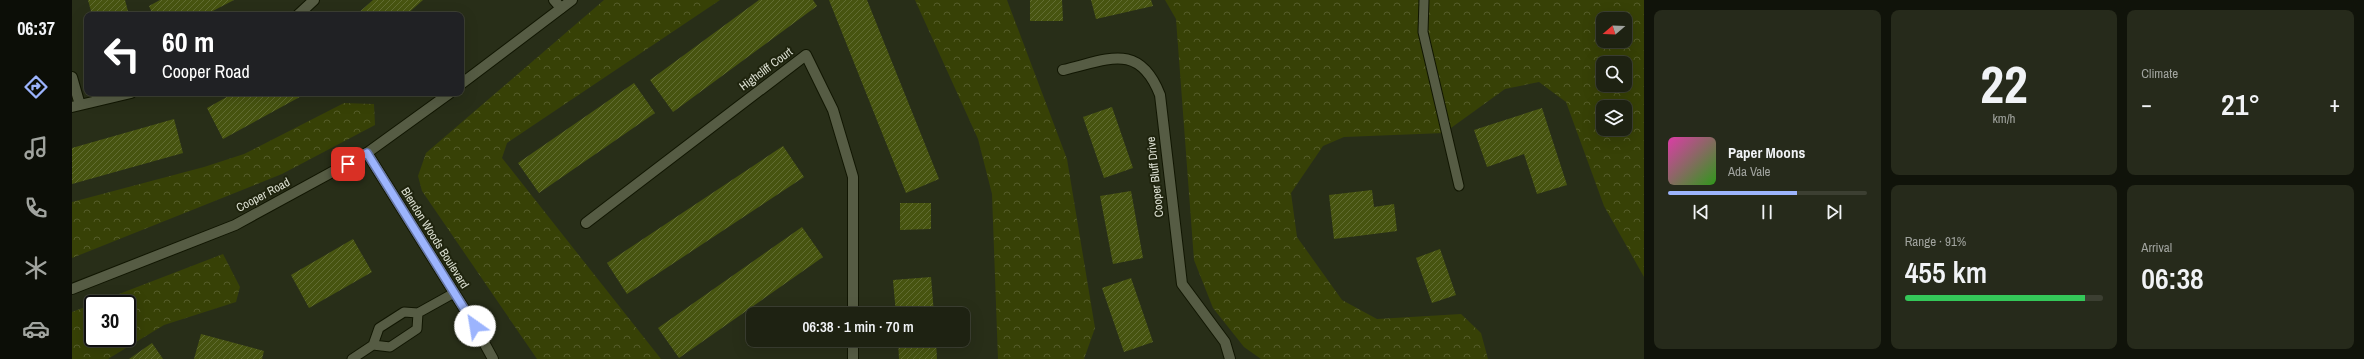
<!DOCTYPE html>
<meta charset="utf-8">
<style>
:root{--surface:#1e2212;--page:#262a1b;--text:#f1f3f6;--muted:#a1a49f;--line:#3c3f32;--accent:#9cb4fd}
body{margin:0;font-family:"Archivo Narrow",sans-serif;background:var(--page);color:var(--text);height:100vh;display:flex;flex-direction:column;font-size:15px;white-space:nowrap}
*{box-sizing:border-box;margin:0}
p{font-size:13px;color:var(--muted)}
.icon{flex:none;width:22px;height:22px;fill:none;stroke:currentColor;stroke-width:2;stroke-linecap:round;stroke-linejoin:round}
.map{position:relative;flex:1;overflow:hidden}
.panel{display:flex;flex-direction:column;gap:10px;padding:10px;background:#10130a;width:720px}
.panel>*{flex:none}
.guide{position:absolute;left:12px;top:12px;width:380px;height:84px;border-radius:8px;box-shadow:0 4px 16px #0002,0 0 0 1px var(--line);background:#202124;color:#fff;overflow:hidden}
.needle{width:26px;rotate:251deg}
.controls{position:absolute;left:1524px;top:12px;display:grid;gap:8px}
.controls a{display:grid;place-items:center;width:36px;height:36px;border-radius:8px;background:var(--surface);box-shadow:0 4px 16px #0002,0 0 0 1px var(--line);font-size:20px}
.speed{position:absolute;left:12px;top:295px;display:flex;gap:8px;font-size:20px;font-weight:700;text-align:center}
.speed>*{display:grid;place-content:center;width:52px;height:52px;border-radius:50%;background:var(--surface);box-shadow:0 4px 16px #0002,0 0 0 1px var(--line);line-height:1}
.speed .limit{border:2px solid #111;border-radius:6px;background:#fff;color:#111}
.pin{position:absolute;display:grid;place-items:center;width:34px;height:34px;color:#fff;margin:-17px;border-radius:8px;box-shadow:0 2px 6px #0006}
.me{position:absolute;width:44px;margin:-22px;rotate:328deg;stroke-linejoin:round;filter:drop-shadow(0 0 3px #0008)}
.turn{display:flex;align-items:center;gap:14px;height:84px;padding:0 12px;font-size:18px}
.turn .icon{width:52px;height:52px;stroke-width:2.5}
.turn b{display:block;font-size:28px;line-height:34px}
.big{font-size:30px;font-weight:600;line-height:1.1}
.panel .widget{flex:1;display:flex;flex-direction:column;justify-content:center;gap:6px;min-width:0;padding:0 14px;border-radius:8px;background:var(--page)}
.panel .dial{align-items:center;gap:0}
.dial b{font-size:52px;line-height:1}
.song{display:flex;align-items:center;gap:12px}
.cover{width:48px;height:48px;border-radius:6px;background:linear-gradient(135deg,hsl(320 70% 55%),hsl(110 70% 35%))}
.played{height:4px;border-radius:2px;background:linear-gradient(90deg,var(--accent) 65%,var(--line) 65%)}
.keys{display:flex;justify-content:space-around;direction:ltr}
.heat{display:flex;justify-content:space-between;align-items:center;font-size:22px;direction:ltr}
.charge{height:6px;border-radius:3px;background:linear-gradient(90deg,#34c759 91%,var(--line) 0)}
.panel .tiles{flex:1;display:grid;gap:10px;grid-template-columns:repeat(3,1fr)}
.widget:first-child{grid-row:span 2}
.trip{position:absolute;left:674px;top:307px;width:224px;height:40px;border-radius:8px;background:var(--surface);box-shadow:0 4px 16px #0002,0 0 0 1px var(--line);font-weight:600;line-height:40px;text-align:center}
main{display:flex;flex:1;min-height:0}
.dock{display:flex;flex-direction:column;width:72px;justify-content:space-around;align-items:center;background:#0c0e07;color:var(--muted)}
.dock .icon{width:28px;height:28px}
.dock .active{color:var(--accent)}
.dock b{font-size:18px;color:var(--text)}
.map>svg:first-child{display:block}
</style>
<main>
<nav class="dock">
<b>06:37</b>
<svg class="icon active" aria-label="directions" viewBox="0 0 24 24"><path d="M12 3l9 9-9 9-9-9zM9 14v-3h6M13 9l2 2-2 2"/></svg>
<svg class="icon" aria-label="music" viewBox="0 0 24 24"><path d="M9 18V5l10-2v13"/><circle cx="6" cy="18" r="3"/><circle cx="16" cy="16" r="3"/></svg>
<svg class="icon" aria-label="phone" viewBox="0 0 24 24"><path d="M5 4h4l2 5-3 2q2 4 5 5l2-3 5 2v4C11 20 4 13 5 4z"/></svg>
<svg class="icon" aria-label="climate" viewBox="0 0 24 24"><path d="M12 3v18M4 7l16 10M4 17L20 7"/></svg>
<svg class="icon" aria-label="car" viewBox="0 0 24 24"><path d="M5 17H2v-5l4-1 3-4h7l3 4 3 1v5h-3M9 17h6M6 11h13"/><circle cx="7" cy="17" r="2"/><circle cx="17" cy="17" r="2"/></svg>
</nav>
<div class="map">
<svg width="1572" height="359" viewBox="0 0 1572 359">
<defs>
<pattern id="forest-crowns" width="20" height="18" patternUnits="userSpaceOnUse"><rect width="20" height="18" fill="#374106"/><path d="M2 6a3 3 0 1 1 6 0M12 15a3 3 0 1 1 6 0" fill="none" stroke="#545c29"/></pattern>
<pattern id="building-hatch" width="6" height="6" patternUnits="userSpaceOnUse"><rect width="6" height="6" fill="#475410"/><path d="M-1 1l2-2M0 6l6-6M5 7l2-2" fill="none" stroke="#616c32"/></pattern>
</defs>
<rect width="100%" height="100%" fill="#282e18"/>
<path fill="url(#forest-crowns)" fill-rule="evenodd" d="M532,0H648L435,143L430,158L589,359H465L350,191L346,176L354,153Z
M843,0H935L995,159L1023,328L1012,359H926L920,194L906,139Z
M1093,0H1572V277L1532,206L1494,102L1467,82L1433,89L1372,133L1272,137L1251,146L1219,193L1225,237L1270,300L1305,319L1389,314L1409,333L1416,359H1189L1172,347L1141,308L1122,260L1104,19ZM1531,19H1553V41H1531ZM1531,63H1553V85H1531ZM1531,107H1553V129H1531Z
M272,103L302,104L303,125L210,174L0,258V202L132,167L172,154Z
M151,254L168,287L164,302L92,325L36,359H0V312L21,304V338H55V304H21Z"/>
<path fill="url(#building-hatch)" d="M16,0H53L57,15H20Z
M88,0H162L133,15H81L77,6Z
M301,0H351L334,15H284Z
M687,0H741L745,6L601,112L578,80Z
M757,0H795L867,179L834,193Z
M958,0H990L991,21H958Z
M1019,0H1079L1081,6L1024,19Z
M562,83L583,113L467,193L446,163Z
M162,93H235L151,139L135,108Z
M1040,107L1061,168L1032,178L1011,117Z
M1470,108L1495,185L1465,194L1452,154L1415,167L1402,130Z
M102,119L111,153L0,184V148Z
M711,146L732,177L555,294L535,263Z
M1300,190L1302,207L1322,204L1325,231L1262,239L1257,195Z
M1059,191L1071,258L1041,264L1028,196Z
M828,203H859V229L828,230Z
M730,227L751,257L607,358L586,328Z
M281,239L300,272L237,308L219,275Z
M1368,249L1384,295L1360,303L1344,258Z
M859,277L862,314H824L821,280Z
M1059,278L1081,342L1052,352L1030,288Z
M129,334L192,351L190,359H122Z
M826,340H864L865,359H827Z
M80,343L91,359H57Z"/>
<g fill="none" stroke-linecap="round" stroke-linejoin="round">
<g stroke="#111602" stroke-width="11">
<path id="service" d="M1352,0L1351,32L1387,186
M346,313L382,293
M280,359L301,345L307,328L332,312L346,313L345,329L318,347L301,345"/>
</g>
<g stroke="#111602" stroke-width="12">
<path id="minor" d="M482,0L489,8
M226,15L242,0
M991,70C1035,60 1067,41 1088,95L1110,284L1153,342L1158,359
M0,77L8,105
M0,107L59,93
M295,153L403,326L421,359
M514,223L734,55L761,110L781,177V314
M781,340V359"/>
</g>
<g stroke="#111602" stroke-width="12">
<path id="tertiary" d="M389,84L500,0
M0,289L163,225L295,153L378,93"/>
</g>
<use href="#service" stroke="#565c44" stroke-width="9"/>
<use href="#minor" stroke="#565c44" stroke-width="10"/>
<use href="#tertiary" stroke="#565c44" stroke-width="10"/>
</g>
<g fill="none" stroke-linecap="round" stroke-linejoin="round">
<g stroke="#6575a4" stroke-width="10">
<path id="route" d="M276,164L295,153L403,326"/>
</g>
<use href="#route" stroke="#9cb4fd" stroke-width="7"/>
</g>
<g text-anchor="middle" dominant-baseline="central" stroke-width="4" stroke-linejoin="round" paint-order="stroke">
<g font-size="12" fill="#dde1d3" stroke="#1f240e">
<text transform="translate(694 69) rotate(-37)">Highcliff Court</text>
<text transform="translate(1083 177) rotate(-96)">Cooper Bluff Drive</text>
<text transform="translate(191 195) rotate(-28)">Cooper Road</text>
<text transform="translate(363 238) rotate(58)">Blendon Woods Boulevard</text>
</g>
</g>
</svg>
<div class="controls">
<a><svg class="needle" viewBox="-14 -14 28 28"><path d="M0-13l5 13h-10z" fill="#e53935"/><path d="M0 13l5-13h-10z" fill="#a1a49f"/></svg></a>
<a><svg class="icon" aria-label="search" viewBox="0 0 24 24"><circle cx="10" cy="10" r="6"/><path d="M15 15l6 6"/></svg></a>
<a><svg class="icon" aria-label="layers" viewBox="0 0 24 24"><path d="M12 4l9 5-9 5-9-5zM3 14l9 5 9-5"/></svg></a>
</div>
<div class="speed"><div class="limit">30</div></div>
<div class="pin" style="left:276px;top:164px;background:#d93025"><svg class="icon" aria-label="arrive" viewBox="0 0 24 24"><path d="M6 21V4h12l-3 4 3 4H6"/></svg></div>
<svg class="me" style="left:403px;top:326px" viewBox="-20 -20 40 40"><circle r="19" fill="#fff"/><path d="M0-13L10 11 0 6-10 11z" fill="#9cb4fd"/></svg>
<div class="trip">06:38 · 1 min · 70 m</div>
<div class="guide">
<div class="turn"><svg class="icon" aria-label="left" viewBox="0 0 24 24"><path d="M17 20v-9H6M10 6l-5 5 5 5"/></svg><div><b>60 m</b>Cooper Road</div></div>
</div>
</div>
<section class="panel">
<div class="tiles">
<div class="widget">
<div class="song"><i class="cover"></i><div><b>Paper Moons</b><p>Ada Vale</p></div></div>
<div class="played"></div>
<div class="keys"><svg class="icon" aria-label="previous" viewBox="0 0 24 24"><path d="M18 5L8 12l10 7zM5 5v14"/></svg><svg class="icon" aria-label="pause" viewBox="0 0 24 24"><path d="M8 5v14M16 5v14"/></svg><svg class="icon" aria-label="next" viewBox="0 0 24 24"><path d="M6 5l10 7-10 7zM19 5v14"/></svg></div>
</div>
<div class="widget dial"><b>22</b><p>km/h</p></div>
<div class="widget"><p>Climate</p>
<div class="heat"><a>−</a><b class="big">21°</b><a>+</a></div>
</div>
<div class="widget"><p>Range · 91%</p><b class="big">455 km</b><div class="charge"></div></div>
<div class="widget"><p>Arrival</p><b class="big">06:38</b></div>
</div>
</section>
</main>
